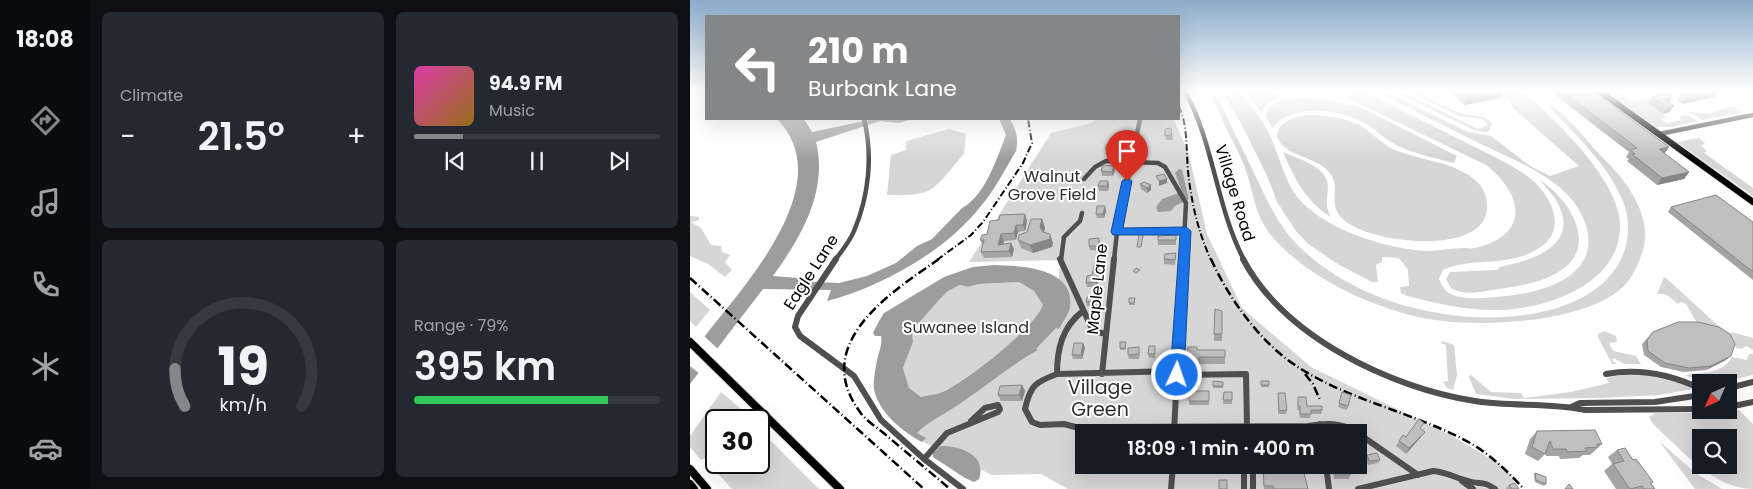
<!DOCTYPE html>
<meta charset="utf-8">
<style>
:root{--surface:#171b24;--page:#242831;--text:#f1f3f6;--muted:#9ea1a6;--line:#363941;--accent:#858687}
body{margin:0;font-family:Poppins,sans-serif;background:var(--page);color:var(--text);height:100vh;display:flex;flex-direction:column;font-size:19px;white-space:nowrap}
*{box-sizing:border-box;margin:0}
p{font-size:16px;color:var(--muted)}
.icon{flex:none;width:28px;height:28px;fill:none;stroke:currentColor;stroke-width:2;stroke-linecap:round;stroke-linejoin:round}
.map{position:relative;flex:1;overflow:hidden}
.drawer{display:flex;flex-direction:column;gap:12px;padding:12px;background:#0d0f14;width:600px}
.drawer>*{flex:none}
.guide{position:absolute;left:15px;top:15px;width:475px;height:105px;border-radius:0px;box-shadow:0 5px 20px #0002;background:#858687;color:#fff;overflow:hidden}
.needle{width:32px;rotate:225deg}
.tools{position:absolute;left:1002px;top:374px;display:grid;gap:10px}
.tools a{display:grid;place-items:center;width:45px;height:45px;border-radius:0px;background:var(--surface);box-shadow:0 5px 20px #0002;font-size:25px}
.speed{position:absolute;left:15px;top:409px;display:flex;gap:10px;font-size:25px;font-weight:700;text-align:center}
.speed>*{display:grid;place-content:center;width:65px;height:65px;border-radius:50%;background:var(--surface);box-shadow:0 5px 20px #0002;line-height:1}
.speed .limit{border:2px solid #111;border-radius:8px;background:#fff;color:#111}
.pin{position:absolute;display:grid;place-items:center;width:42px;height:42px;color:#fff;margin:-51px -21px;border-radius:50% 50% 50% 0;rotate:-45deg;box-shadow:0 0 5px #0007}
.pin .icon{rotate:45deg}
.me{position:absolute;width:55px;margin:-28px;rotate:3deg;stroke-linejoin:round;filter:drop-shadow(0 0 4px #0008)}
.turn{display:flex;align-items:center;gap:18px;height:105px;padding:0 20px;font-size:22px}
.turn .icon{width:65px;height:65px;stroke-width:2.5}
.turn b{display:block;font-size:35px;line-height:42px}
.big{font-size:38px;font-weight:600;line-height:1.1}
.drawer .card{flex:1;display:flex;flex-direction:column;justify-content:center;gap:8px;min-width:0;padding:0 18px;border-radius:8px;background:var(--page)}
.drawer .dial{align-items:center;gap:0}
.dial svg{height:130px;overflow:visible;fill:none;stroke:var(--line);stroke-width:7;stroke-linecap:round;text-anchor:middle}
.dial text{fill:var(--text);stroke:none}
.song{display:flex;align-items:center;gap:15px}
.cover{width:60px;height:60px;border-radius:8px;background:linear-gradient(135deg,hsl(320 70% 55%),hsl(40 70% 35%))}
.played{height:5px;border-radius:2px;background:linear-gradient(90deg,var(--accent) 20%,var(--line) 20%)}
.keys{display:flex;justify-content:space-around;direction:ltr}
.heat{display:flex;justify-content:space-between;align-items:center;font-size:28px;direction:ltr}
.charge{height:8px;border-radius:4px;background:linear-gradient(90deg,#34c759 79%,var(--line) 0)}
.drawer .tiles{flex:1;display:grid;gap:12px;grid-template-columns:repeat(2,1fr)}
.trip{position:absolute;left:385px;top:424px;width:292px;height:50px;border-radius:0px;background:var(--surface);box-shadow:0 5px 20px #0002;font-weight:600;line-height:50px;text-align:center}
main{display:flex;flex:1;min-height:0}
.menu{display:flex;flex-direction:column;width:90px;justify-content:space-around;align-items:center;background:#090b0e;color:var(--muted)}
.menu .icon{width:35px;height:35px}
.menu .current{color:var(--accent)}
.menu b{font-size:22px;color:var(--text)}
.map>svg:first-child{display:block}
</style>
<main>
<nav class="menu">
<b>18:08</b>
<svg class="icon current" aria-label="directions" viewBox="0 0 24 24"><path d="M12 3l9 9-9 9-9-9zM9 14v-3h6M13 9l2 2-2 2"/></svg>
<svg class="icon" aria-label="music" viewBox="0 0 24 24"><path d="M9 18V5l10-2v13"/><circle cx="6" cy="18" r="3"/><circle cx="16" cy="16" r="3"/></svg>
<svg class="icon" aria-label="phone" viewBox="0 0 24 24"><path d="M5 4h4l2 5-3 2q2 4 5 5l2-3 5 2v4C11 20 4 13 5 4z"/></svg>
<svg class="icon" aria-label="climate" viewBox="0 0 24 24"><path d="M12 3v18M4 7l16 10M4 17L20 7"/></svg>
<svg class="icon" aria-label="car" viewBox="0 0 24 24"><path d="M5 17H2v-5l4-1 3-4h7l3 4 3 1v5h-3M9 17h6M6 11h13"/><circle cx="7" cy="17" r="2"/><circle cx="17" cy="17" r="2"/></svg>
</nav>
<section class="drawer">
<div class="tiles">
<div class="card"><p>Climate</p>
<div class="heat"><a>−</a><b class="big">21.5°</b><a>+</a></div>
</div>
<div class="card">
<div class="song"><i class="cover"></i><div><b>94.9 FM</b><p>Music</p></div></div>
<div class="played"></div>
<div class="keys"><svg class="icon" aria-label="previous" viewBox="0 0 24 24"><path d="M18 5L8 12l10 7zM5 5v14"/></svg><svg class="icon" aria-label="pause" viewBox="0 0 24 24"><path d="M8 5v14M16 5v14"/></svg><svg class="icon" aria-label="next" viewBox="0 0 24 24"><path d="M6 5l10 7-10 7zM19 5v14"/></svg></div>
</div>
<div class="card dial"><svg viewBox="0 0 100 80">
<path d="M14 69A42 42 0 1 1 86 69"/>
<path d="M14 69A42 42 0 0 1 8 46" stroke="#858687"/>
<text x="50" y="56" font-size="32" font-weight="700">19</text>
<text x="50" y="72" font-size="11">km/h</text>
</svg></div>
<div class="card"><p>Range · 79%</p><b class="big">395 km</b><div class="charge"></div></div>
</div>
</section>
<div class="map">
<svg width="1063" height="489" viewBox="0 0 1063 489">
<rect width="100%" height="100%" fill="#fff"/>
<path fill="#d6d6d6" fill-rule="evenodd" d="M519,91L525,92C539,120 552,149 566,177C576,198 586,221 602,239C660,304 773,331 856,311C881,305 907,293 923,272C938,253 942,227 934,204C920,165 883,133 856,103C880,115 898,144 917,162C938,183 963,218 953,250C948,266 941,282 927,292C883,325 776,329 724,316C674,303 622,279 586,241C564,217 565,196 555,168C551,157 546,147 540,136C533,122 527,106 519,91Z
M532,91H549C558,103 569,115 576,128C591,154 593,187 617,207C645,232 698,249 736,251C749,251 761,248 774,248C778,248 781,249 785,248C840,235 834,195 796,165L662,100L650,91H673C710,110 748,128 785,147C804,157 825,166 841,179C861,196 877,227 852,246C821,269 782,256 753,270L749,279C752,286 755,292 763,295C776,300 791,298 805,297C843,295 909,281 897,229C885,179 821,160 781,139C749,123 718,108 686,91H694L778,132L801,136L840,166L860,176L889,166L823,108L819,100L809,91H832C864,118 921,173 929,215C940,282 856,311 803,310C775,310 745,303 717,296L711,293L710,287L719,286L718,270L709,258L692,257V262L686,265L688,282H682L646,263L617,243L606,231L587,202L578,178L552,125Z
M555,91H579L590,97L576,104L571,112Z
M703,91H710L788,129L798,125L793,119L769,116L717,91H731C741,101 756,107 769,113C781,117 794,113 802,124L799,131L795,132L784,130Z
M915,91H924L944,102L969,97L958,103L976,117L970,119L977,123L991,120L989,117C995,114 1002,115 1007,121L983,127H966Z
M635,99L670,107L767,156L764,163C745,158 725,154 708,146C695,140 686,129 673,122C648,109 602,103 582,128L576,116C581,93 617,99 635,99Z
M1038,107H1045L1052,112L1013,120L998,112L1018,114Z
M623,115C641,116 659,118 674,128C685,135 693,145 705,150C729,160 758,161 780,176C789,182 797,192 797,204C801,258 680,244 654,220C635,203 653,189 639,172C626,156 595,157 587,137C588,119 608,116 623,115Z
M407,119H484L499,155L517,234L552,308L621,367L762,436L815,467L829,489H378L351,474L302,475L221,436L366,328L370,260L279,262L361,133L401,123ZM394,432H669V465H394Z
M259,129L276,134L274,154C263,165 248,190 232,193C222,196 208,195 197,195L201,155L216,150V141Z
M1009,138L1015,143L1011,146L1017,151L1014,153L1063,188V196L987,142Z
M593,152C608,159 637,166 638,186C638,199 634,205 641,217C615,201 605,179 593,152Z
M850,180C882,201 911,250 865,274C847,284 823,287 802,290C789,292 774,296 761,288L756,279L760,272L807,270L810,267C838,261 887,248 870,208C866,197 856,188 850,180Z
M0,216L9,217V220L1,222L11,228L21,245L31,246L32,252L40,255L35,262L42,270L35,277L18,264L0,256Z
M974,277L976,278L1033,330L1007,323L996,304L991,302L988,304C982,299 977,292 967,294Z
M329,282L344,291L354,305C346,327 272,385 250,393C244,395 237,395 231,397L219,388L213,368L223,342L222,331L249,300L258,291L270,285L278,287L289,284Z
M0,292L20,310L6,327L0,321Z
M914,331L926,336L927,342L919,343L923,351L946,356L951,364H935L923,358L922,360L927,364H922L908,337V334Z
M1041,332L1063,338V350L1056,346L1052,349L1046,348L1041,340Z
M752,341L764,345L767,375L763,390L757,388L753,382L758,381L756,345L751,343Z
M1059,354H1063V375L1031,382L1029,380L1033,381L1040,379L1026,373L1022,378L1024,382L1011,384L996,375C1012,372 1032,375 1042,357L1057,360Z
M781,375L801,392L831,393L834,398L881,392L919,383L916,378C942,371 981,374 1003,389L969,395L911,398L824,399L786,394L779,377Z
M31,392L64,420H26V462H69V424L72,428L70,430L129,489H42L14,458L11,460L0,447V436Z
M1049,410L1063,424V489C1023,489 990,448 963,424L959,417L965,413H1017ZM1011,438H1039V465H1011Z
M969,441L1007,474L1032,489H1005Z"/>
<path fill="#9d9d9d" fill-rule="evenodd" d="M87,119H114L122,132L184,119H223L209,123L190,121L126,142C138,192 111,237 83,276L120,279L125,282L149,283L177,276L206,263L227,246L242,239L272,208C295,196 307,158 316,135L309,119H320C326,130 329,138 326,151C315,169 305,190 291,206C256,251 191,287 137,301L141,290L73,289L0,384C0,375 0,360 1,353C5,346 13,339 18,332C58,281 149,182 87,119Z
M489,169L492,170L499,199L485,206L481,211L468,212L466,207L472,199L492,192L485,173Z
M304,265C331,266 386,267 380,308C378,315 372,323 369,329L366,328L346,349L348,350C319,366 295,387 268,405C255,414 239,421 227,433L236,438L232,442C213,432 188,412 184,389C183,382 185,372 186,366C187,355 193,346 191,336H185L183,333C184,330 192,316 194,313L254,277L283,267ZM329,282L344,291L353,305C346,327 272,385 250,393C244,395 237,395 231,397L219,388L213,368L223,342L222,331L249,300L258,291L270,285L278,287L289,284Z
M251,446C271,446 297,455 289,479L284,482L275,478L243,457V453Z"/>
<path fill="#fff" d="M13,335L29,350L10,374L0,366V351Z"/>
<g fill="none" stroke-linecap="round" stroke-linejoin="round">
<g stroke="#dbdbdb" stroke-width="8">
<path id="major-far1" d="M909,91L1063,202"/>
</g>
<g stroke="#dbdbdb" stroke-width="10">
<path id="major" d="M0,342L150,489
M0,469L17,489
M0,484L4,489"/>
</g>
<path stroke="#4f4f4f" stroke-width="4.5" d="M495,91C524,144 526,206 554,260
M969,134L1063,115
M394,179L405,167L416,161L468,163L475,167L496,203L493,260
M427,232L496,231
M145,260C152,251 160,241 164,231C179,196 183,155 174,119
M371,260L374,237L390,221L392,213
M424,260L427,232L450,119"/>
<path stroke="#4f4f4f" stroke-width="6" d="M146,259L108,316L105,327L110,336L164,376L191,420L234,459L273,489
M370,259L403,331L416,334
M553,259C594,337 701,388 785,401C822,407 859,402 895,410L1011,409
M367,374C367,349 372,327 393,311
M412,374L424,259
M916,374C950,368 980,374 1011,389
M487,375L556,374L557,426L562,432
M1039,388L1063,382
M881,407L890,403L965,402L1011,395
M1039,407L1063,402
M630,424L631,432
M404,432L374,424L350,425L342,422L335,409C340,386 345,382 367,374L487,371
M405,432L416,427L618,426C637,423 650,422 667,432
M484,432L493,259
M553,432L557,426
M669,434L728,475
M234,459L257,433L308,412L310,409L308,405L295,408L281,421
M554,465V489
M563,465V489
M636,465L639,489
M772,481L783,489
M481,489L483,465
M668,489L743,471C756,472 766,478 778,481C791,485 792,480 805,489"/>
<use href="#major-far1" stroke="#000" stroke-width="6"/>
<use href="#major" stroke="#000" stroke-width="8"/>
<path stroke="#000" stroke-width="2" stroke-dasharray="7 2.5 1 2.5" stroke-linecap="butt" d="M489,106C498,127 496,148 498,171C501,201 508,232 521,260
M247,260L281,235L293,222L333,163L342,143L338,119"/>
<path stroke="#000" stroke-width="2.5" stroke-dasharray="9 3 1 3" stroke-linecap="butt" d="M249,259C200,293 120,344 170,412C176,421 188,428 196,435C217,453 239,471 260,489
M521,259C538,297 568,339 602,363C657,401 725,412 782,444C802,456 818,472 834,489
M0,278L234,489
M615,374L623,384L630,400"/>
</g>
<path fill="#a4a4a4" d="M759,91H813L811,98L774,105Z
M860,91H902L979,147L974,154L999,172L994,179L967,185L937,161L939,159L936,157L939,152Z
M1029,91L1025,97L992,104L987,101L992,94Z
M962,97L978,102L979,112L973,114L958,103Z
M475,129L482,135L483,140H476Z
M415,149H424L422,154H416Z
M424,166L425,170L423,176H412L411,171Z
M450,184L461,185V190L457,193L451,189Z
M419,185L418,191H409L408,186Z
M981,207L1063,222V280L978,212Z
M416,211L414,218H407L406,214Z
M352,219L355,228L354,232L363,243L362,247L343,253L331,248L328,240Z
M337,221L335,231L328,232L326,240L314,241L313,244L321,243L324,249L322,257L294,258L291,252L293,245L290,240L297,234Z
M486,235V245H468V240Z
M410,243L409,251L400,250L399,246Z
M486,253L485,265L474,264V259Z
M409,262L410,267L407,287H397L396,283L402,275Z
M406,296L407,301V306H397L396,302Z
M445,298V305H439V303Z
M532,311V341H524V334Z
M963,332L1036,360L1016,370L994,372L971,367L954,355L952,344Z
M436,342V350H430V348Z
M393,343L395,348L392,359H383L382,355Z
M465,346V358H459L458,354Z
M507,350H535V364H510L509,369H500L499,364H497V357Z
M450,352L449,359H439L438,355Z
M523,381L533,382V388H523Z
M571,381L579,385V387H571Z
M332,385L335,391L332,401H311L308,395Z
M519,391V405H499V401Z
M534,392H542V404H533Z
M652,392L661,395L657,410L648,407Z
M588,393L597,410L596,414H588Z
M608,397L617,406L632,410L631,414H621L620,418H610L609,410H607Z
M730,428L731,437L716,454L706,446L709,441Z
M847,431L912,444L900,455H893L889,458L870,459L869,456H856L855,454L848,461L835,454L840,439Z
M927,450L943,460L963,482L961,483L965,489H926L914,471L922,464L918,457Z
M677,455L690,460L688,463L678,465L675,459Z
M420,465H473L472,471H423Z
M496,465H524L525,469H497Z
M572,465H612L618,489H574Z
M642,465H662L663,469L662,472H660V475L659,479H644Z
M845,473L856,484L854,486L845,482L844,475Z
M819,485L829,489H816Z"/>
<path fill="#868686" d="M804,91H813L811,98L774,105L777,96Z
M1029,91L1025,97L992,104L997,98Z
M982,97L978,103L973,99Z
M984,106L979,112L973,114L978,107Z
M423,145L424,149L422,154V149Z
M979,147L974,154L969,149Z
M424,166L425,170L423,176L422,172Z
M999,172L994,179L967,185L972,178Z
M477,179V183L469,186V181Z
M418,181L419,185L418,191L417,186Z
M461,185V190L457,193V188Z
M415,206L416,211L414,218L413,214Z
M335,214L337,221L335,231L333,225Z
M352,219L355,228L353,235L350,227Z
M326,225L328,232L326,240L324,233Z
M311,234L314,241L311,252L308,245Z
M360,234L363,243L362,247L343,253L340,245Z
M409,238L410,243L409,251L408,246Z
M321,243L324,249L322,257L319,251Z
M409,262L410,267L407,287L406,282Z
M393,343L395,348L392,359L391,355Z
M1041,356L1036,360L1016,370L1021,366Z
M332,385L335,391L332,401L329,395Z
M735,432L731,437L716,454L719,448Z"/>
<path fill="#bfbfbf" stroke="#868686" d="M771,91H804L777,96Z
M872,91H902L979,147L969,149L999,172L972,178L942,154H945L941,150L947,148Z
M1006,91H1027L997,98L992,94Z
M977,93L982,97L973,99L984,106L978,107L962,97Z
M481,128L482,135L475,136V129Z
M416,145H423L422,149H415Z
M413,165L424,166L422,172L411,171Z
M474,174L477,179L469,181L466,176Z
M410,181H418L417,186H408Z
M454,182L461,185L457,188L450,184Z
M1026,195L1063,222V272L981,207Z
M407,206H415L413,214H406Z
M335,214L333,225H326L324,233L311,234L308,245L321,243L319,251L291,252L294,240H290L292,235L297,234L300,221L309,220L310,215Z
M341,219H352L350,227L353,232L360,234V239L340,245L328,240L329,235L337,232Z
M449,234L453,235L451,247H447Z
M486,235V240H468V236Z
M409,238L408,246H399V239Z
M486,253L485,260L474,259L475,254Z
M405,262H409L406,282L396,283L397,276L402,275Z
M446,268L450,270L446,273L443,271Z
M406,296V301L396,302L397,297Z
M439,298H445L444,303H439Z
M525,309L532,311V334H524Z
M988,322H1008L1029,327L1040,334L1045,344L1041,356L1021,366L999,368L975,363L958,351L957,340L963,332Z
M430,342H436L435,348H430Z
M384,343H393L391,355H382Z
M459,346H465V354H458Z
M449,347V354L438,355V348Z
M498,347H507V350H535V357H509V363H499L500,357H497Z
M523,381L533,382V386H523Z
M571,381H579V385H571Z
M332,385L329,395H308L310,386Z
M499,391H519V401H499Z
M534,392H542V400H533Z
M652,392L661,395L658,406L649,403Z
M588,393H595L597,410L589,411Z
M608,397H616L617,406H632V410H621V414H610V406H608Z
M729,419L734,423L730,428L735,432L719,448L709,441L713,435L716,437Z
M424,425H433L432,431L457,432H423Z
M905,430L912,444H907L908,447L895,448L897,451L877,452L876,449H863L860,441L855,454L842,447L847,431Z
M935,448L943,460L946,459L963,482L960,483L965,489H954L952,486L940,489L923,464L934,461L927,450Z
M687,453L690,460L679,461L677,455Z
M573,465H612L618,489H583V486H574Z
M643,465H662L663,469H659L660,475H645Z
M845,473L856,477V484L846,480Z
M529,480H537V489H529Z
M825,483L829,489H822L819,485Z
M879,484L883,489H875Z"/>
<linearGradient id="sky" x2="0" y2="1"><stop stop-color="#8aabca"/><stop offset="0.57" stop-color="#fff"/><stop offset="1" stop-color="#fff" stop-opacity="0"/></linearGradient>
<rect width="1063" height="159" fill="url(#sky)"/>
<path fill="#1a73e8" stroke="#114b97" d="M437,178L442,181L433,228L496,227L501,231L494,375L492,379L487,381L482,379L480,375L490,235H423L421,232L432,181Z"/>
<g text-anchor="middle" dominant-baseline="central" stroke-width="4" stroke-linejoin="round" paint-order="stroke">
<g font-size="16" fill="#2d2d2d" stroke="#fff">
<text x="362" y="176">Walnut<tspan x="362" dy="18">Grove Field</tspan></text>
<text x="276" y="327">Suwanee Island</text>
</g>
<g font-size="16" fill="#000" stroke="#fff">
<text transform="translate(545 193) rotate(73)">Village Road</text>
<text transform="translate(121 272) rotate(-57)">Eagle Lane</text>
<text transform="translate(407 289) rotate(-84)">Maple Lane</text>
</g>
<g font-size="19" fill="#2d2d2d" stroke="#fff">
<text x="410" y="387">Village<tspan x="410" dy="22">Green</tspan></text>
</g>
</g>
</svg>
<div class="tools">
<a><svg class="needle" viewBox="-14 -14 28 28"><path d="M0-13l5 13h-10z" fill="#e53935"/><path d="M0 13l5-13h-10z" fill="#9ea1a6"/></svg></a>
<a><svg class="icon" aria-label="search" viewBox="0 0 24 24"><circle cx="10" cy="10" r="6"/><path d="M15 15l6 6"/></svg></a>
</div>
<div class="speed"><div class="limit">30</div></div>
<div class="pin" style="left:437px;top:181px;background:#d93025"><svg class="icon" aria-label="arrive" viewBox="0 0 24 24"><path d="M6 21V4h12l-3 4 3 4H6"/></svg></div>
<svg class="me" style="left:487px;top:375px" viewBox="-20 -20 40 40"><circle r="17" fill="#1a73e8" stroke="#fff" stroke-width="3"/><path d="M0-11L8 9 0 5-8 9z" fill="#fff"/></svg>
<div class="trip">18:09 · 1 min · 400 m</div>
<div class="guide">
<div class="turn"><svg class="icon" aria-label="left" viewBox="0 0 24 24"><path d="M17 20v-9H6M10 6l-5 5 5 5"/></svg><div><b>210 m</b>Burbank Lane</div></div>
</div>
</div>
</main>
